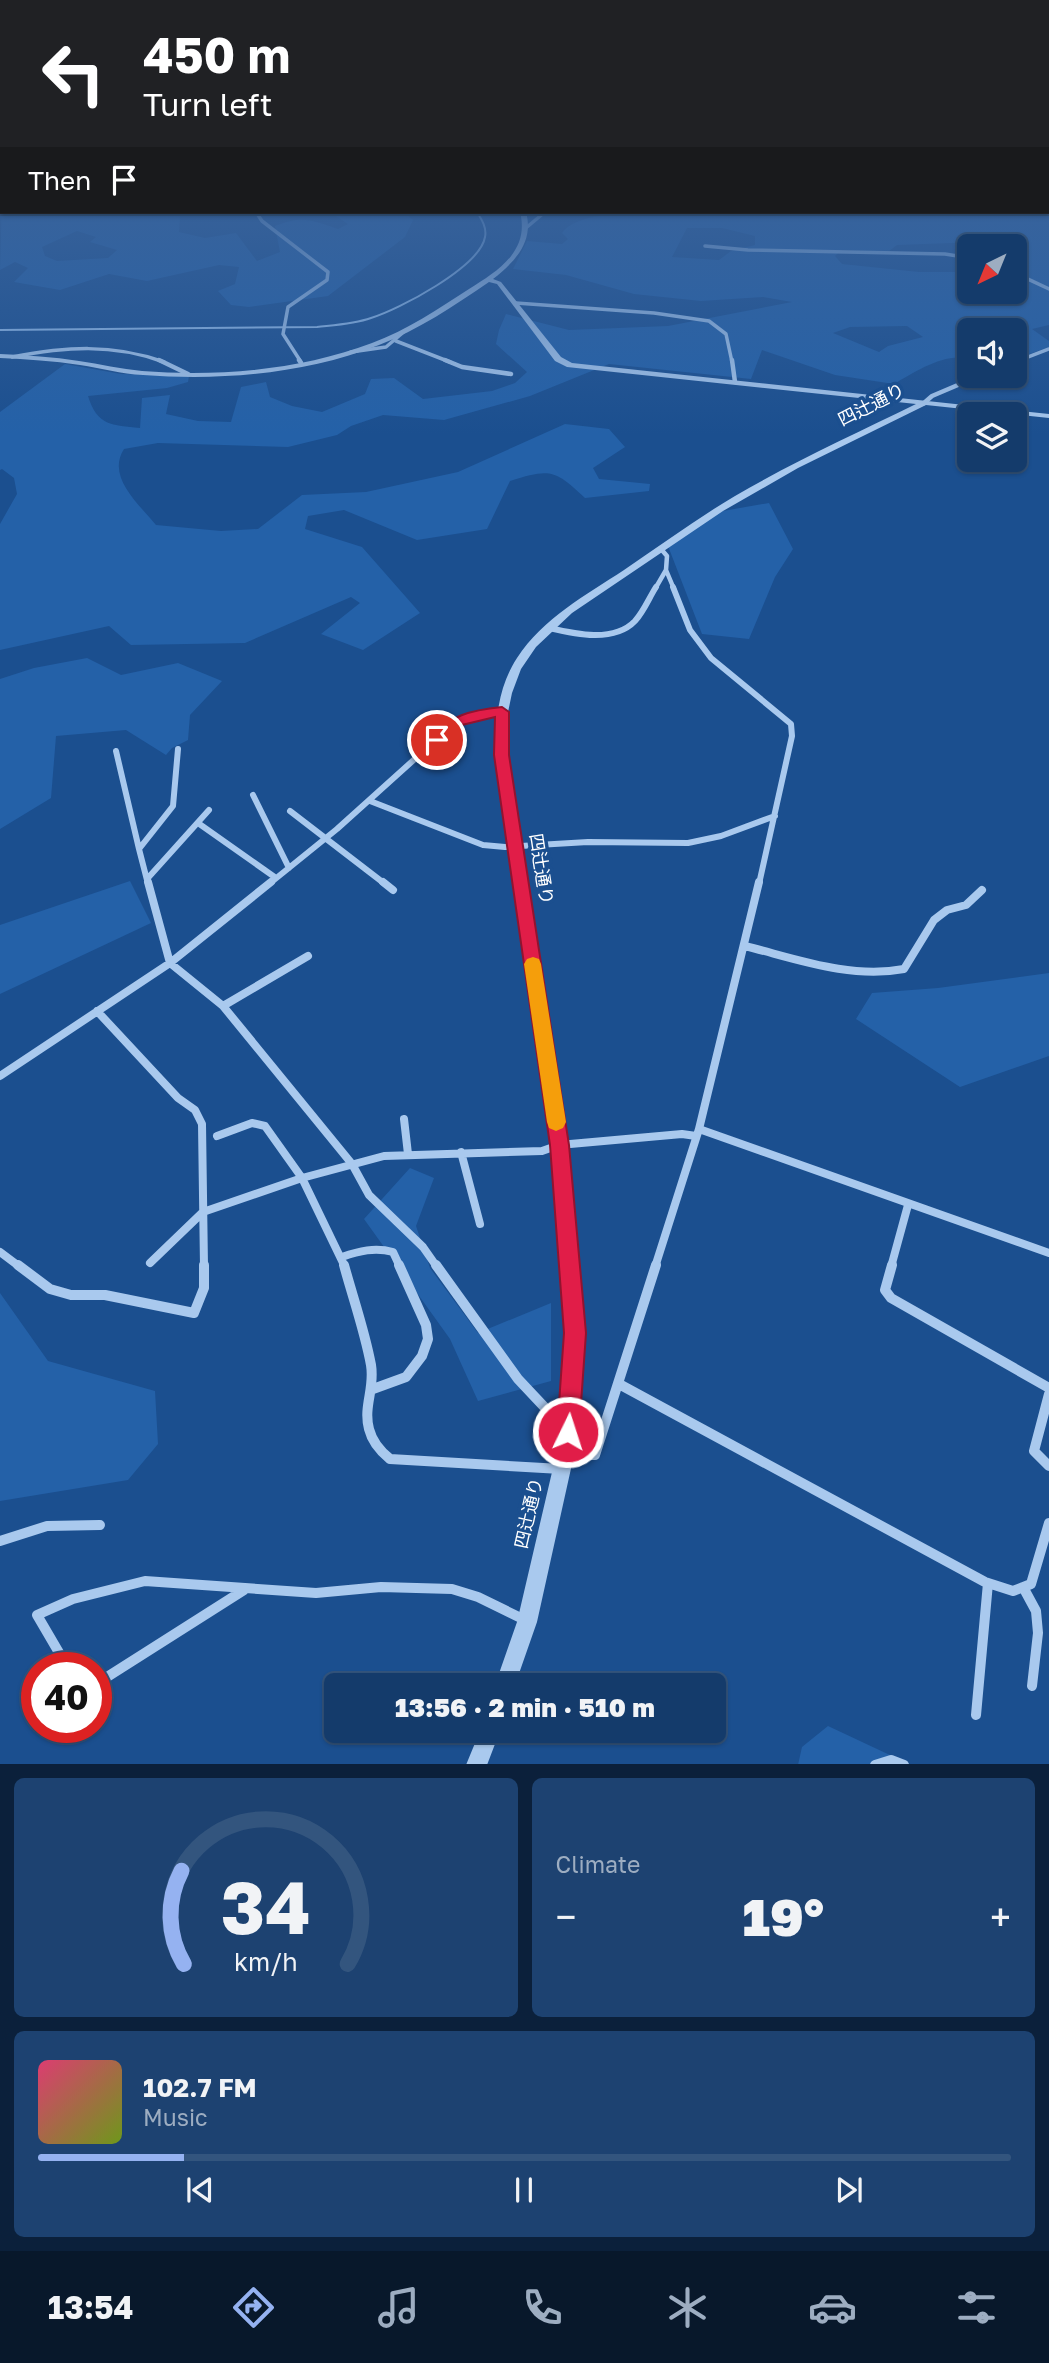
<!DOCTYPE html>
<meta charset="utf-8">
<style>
:root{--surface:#143b6b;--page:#1d4271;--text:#f1f3f6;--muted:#9dadc1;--line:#33557e;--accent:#95b2f1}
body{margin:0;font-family:"Golos Text","Noto Sans JP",sans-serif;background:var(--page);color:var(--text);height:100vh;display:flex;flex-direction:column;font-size:26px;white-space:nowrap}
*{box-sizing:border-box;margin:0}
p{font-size:23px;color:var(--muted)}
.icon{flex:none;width:38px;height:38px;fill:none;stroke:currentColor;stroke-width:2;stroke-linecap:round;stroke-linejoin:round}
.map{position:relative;height:1764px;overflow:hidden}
.details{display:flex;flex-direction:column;gap:14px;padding:14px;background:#0b203b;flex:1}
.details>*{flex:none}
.guide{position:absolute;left:0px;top:0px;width:1050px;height:214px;box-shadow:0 2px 5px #0004,0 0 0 2px var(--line);background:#202124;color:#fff;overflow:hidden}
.needle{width:46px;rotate:223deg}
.controls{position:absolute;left:957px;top:234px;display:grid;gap:14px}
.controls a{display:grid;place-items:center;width:70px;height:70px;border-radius:10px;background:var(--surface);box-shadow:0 2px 5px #0004,0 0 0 2px var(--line);font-size:35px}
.speed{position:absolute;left:21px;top:1652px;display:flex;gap:14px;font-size:35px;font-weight:700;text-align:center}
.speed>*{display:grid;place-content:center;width:91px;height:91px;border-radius:50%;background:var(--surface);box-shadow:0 2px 5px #0004,0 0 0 2px var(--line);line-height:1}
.speed .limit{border:10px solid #d22;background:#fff;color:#111}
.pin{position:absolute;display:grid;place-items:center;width:60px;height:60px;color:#fff;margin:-30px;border:4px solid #fff;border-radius:50%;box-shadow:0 2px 7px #0007}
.me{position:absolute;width:77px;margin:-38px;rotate:4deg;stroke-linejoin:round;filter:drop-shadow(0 0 5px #0008)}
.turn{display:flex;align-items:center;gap:24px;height:147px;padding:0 28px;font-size:32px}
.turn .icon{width:91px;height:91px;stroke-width:2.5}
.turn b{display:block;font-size:49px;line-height:60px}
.then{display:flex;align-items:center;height:66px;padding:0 28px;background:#0003;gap:14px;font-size:26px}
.big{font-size:52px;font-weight:800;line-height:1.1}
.details .widget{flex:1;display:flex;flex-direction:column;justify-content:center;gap:10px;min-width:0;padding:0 24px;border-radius:10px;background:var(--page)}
.details .dial{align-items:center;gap:0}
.dial svg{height:182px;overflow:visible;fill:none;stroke:var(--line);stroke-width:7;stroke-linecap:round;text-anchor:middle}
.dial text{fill:var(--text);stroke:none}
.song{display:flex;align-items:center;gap:21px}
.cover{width:84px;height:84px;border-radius:10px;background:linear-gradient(135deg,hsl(340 70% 55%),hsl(80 70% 35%))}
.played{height:7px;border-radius:4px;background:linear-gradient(90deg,var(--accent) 15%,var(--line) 15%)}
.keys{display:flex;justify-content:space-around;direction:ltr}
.heat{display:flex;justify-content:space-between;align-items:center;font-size:38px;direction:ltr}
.details .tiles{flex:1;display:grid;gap:14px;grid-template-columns:1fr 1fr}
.widget:last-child{grid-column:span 2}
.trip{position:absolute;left:324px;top:1673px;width:402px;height:70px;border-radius:10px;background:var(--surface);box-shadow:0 2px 5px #0004,0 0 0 2px var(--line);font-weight:800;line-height:70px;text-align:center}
.tab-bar{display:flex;height:112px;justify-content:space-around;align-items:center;background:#08182b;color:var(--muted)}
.tab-bar .icon{width:49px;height:49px}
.tab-bar .selected{color:var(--accent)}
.tab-bar b{font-size:32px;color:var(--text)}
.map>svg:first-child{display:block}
</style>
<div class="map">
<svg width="1049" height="1765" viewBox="0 0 1049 1765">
<rect width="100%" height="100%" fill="#1b4f8f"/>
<path fill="#2461a8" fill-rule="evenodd" d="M1049,187V325L1032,329L1049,341V347L1015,359V331H970L969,359C945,352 915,372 894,384L835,375L762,350L751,379L609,364L530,396L444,420L383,415L351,426L337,435L288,447L158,443L124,449C106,477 139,504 156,525L221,531L258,529L302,495L366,492L458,472L565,424L609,429L625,447L593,468L599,479L650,484L649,491L585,498C555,470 551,468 510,481L487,529L417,540L344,510L308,516L305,529L362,547L420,613L363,650L321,634L360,603L351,597L245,643L131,645L109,626L0,650V524L17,494L14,478L2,469L0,470V412L65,364L121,374L189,376L188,382L167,388L88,396C97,426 112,425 140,428L142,398L170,395L166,414L198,421L231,422L241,387L266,382L270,397L292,406L322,412L365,394L371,379L394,378L423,399L492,391L515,383L527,372L496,344L499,330L506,314L569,330L668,326L792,302L763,297L701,301L634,294L566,275L513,269L527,241L562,244L568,239L562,233C580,204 698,212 732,212L742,215L748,212H1048ZM687,228H722L755,236V245L731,251L719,260L672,257ZM980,242V247H1015V292H970L969,272H919L842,264L835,256L841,250L888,252L897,245ZM907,326L923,337L888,346L879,352L833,333L850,327Z
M2,196V212H188L180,216L179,232L205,238L236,233L257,261L280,252L275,226C303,215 311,220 338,229L348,224L330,212H404L413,220L405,237L328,296L249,307L231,305L218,291L235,284L239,267L219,265L147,281L109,274L60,290L14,282L28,268L15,262L0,270ZM77,231L96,237L90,242L117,250L108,258L57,261L45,256L42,247Z
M769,503L793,549L775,577L749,639L702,634L668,546L717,512Z
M87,658L121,675L178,663L222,681L190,715L188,740L172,748L166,755L126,730L56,736L51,798L0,829V679L34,668Z
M130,881L151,923L0,994V925Z
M1049,973V1056L960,1087L856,1019L872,993L938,988Z
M410,1168L434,1178L416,1226L430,1268L478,1333L551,1303V1381L478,1401L450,1339L364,1219Z
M0,1293L48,1361L155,1391L158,1444L128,1480L0,1501Z
M828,1726L909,1764L798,1765L802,1747Z"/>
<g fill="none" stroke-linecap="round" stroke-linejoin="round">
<path stroke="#9cc4f0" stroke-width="2" d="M0,330L317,327C335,325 354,324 371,318C398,310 480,267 485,237C487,228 482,220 477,212"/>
<path stroke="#a9c9ee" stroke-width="3.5" d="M256,212L262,221L328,272L327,280L288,307L283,334L301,362
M527,227L545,212
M705,246L748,250L945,254L970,258
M1015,273L1049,289
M516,303L654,313L709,321L726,334L732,362
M396,341L450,362
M351,352L386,347L406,330
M12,357C65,347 112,343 164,362
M1015,362L1049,349"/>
<path stroke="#a9c9ee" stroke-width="4.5" d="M159,360L188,374
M299,360L301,363
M445,360L462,367L511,374
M732,360L735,382
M1015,362L1019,360
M924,403L932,396L979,376
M666,570L674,589
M655,589L666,570L667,556L661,549"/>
<path stroke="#a9c9ee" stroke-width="6" d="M673,587L690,630L711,658L791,724L792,736L759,884
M549,628C575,634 614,643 635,621C644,611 649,598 656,587
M116,751L139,849
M253,795L289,868
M370,801L483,845L505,847L588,842L688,843L721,836L775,816
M290,811L385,884
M198,823L276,878
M147,879L209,810
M148,884L139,849L173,806L178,749
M269,884L337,829L457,721L477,714L502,712"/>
<path stroke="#a9c9ee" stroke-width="8" d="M148,882L170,963L223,1006L352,1164L369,1195L423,1247L437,1267
M383,882L393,890
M745,946C797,959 850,979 904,969L934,920L947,910L966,905L982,890
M223,1006L308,956
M97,1011L178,1098L195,1110L202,1124L204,1267
M0,1076L170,963L271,882
M404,1119L408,1154
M699,1129L1049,1253
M217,1136L252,1123L265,1126L302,1178L345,1267
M461,1152L480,1224
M0,1252L20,1267
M342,1257C359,1251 375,1247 393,1252L400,1267
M150,1263L203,1212L302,1178L384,1156L542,1151L559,1145L682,1134L696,1136
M655,1267L699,1129L759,882
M891,1267L908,1205"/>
<path stroke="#a9c9ee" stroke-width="10" d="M18,1265L50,1289L71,1295H105L194,1313L204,1288V1265
M344,1265C353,1298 365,1332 371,1365C375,1389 363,1406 369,1429C372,1441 380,1451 390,1459L561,1469
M436,1265L518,1379L565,1429
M892,1265L885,1290L891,1298L1049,1388
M619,1384L985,1582L1013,1591L1031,1584L1049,1523
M373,1389L406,1377L422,1356L428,1339L426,1325L399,1265
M1049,1394L1034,1451L1049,1466
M567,1455H595L656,1265
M0,1541L47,1526L100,1525
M1023,1587L1036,1611L1038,1633L1032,1686
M68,1668L37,1615L73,1599L145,1581L316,1593L381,1587L452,1589L478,1597L527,1621
M96,1684L244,1590
M976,1715L988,1583
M875,1765L891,1760L904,1765"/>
<path fill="#a9c9ee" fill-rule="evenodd" d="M520,212H526C534,241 516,261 493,279L501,282L561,357L572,363L1049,414V418L926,405L798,468L723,511L572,613L536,647L521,669L512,693L507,717L508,755L566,1145L583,1333L574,1455L537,1622L515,1685H495L517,1622L556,1455L567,1333L552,1145L496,755C495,721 498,687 517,658C543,618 586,595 624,570C661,545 696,519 735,496C793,462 855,434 916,404L567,367L555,361L497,284L489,282C454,306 418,330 379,345C305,374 221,381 143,375C121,374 101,368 80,365C53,361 27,359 0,358V354C27,355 53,357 79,361C100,364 121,369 142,371C219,377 300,370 372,343C407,330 438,309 469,289C498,271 530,251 520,212Z
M480,1731H500L487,1765H466Z"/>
</g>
<linearGradient id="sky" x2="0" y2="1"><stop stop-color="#0f2b4f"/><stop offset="0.43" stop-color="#39639b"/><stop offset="1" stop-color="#39639b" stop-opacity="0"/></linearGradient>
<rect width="1049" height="434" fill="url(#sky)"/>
<path fill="#e11d48" stroke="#92132f" stroke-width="2" d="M502,707L509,712V755L569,1145L586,1333L579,1432L576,1440L568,1443L560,1440L557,1432L564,1333L550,1145L494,755L495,717L462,725L442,744H432L430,740C448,715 472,710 502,707Z"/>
<path fill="#f59e0b" d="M533,957L539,959L541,964L566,1122L563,1128L556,1131L549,1128L547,1122L524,964L527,959Z"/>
<g text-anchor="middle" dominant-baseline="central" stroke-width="7" stroke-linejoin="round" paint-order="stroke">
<g font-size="18" fill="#fff" stroke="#1b4f8f">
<text transform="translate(871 404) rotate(-27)">四辻通り</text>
<text transform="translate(542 869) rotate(81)">四辻通り</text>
<text transform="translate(528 1513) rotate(-77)">四辻通り</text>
</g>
</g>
</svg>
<div class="controls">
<a><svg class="needle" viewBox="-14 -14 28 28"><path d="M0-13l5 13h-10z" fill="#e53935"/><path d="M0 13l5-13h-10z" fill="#9dadc1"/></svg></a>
<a><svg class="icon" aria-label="sound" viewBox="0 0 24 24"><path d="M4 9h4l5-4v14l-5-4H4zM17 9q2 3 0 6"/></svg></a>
<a><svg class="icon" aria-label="layers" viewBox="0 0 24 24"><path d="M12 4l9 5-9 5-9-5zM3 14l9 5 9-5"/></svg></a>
</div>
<div class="speed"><div class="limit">40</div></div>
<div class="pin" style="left:437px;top:740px;background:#d93025"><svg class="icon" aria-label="arrive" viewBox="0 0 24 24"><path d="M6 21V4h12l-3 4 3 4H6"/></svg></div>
<svg class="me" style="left:568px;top:1432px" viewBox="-20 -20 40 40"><circle r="17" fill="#e11d48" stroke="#fff" stroke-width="3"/><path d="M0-11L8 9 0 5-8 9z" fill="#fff"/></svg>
<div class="trip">13:56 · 2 min · 510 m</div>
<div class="guide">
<div class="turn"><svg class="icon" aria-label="left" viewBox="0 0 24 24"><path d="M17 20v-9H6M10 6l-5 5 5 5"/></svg><div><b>450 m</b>Turn left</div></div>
<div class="then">Then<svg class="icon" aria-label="arrive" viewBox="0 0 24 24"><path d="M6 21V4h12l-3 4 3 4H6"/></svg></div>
</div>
</div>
<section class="details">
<div class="tiles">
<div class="widget dial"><svg viewBox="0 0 100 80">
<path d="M14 69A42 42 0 1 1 86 69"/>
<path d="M14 69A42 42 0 0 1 13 28" stroke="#95b2f1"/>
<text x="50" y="56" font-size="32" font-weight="700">34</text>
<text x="50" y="72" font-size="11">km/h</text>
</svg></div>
<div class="widget"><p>Climate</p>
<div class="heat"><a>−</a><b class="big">19°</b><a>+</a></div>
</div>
<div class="widget">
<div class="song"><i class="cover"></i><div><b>102.7 FM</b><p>Music</p></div></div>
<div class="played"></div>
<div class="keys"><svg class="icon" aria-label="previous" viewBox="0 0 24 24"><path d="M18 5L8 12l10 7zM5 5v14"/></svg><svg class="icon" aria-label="pause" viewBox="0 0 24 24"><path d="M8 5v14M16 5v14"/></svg><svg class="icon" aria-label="next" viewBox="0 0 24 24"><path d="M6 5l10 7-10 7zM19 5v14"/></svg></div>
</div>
</div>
</section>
<nav class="tab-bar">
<b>13:54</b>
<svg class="icon selected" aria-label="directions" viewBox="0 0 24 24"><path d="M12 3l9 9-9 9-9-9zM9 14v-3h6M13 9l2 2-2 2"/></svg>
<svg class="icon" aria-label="music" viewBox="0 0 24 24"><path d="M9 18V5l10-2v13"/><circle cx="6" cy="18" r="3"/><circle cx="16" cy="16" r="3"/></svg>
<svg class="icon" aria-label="phone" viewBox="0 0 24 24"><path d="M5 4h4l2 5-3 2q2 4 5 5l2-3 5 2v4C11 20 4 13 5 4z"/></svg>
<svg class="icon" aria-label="climate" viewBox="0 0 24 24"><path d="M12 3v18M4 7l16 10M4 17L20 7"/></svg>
<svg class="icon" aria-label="car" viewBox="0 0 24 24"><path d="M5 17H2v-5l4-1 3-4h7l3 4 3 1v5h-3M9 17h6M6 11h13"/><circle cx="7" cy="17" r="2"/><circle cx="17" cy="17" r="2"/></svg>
<svg class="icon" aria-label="filters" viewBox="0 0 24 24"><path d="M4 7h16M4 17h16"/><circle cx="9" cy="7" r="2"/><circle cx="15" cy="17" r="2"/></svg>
</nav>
